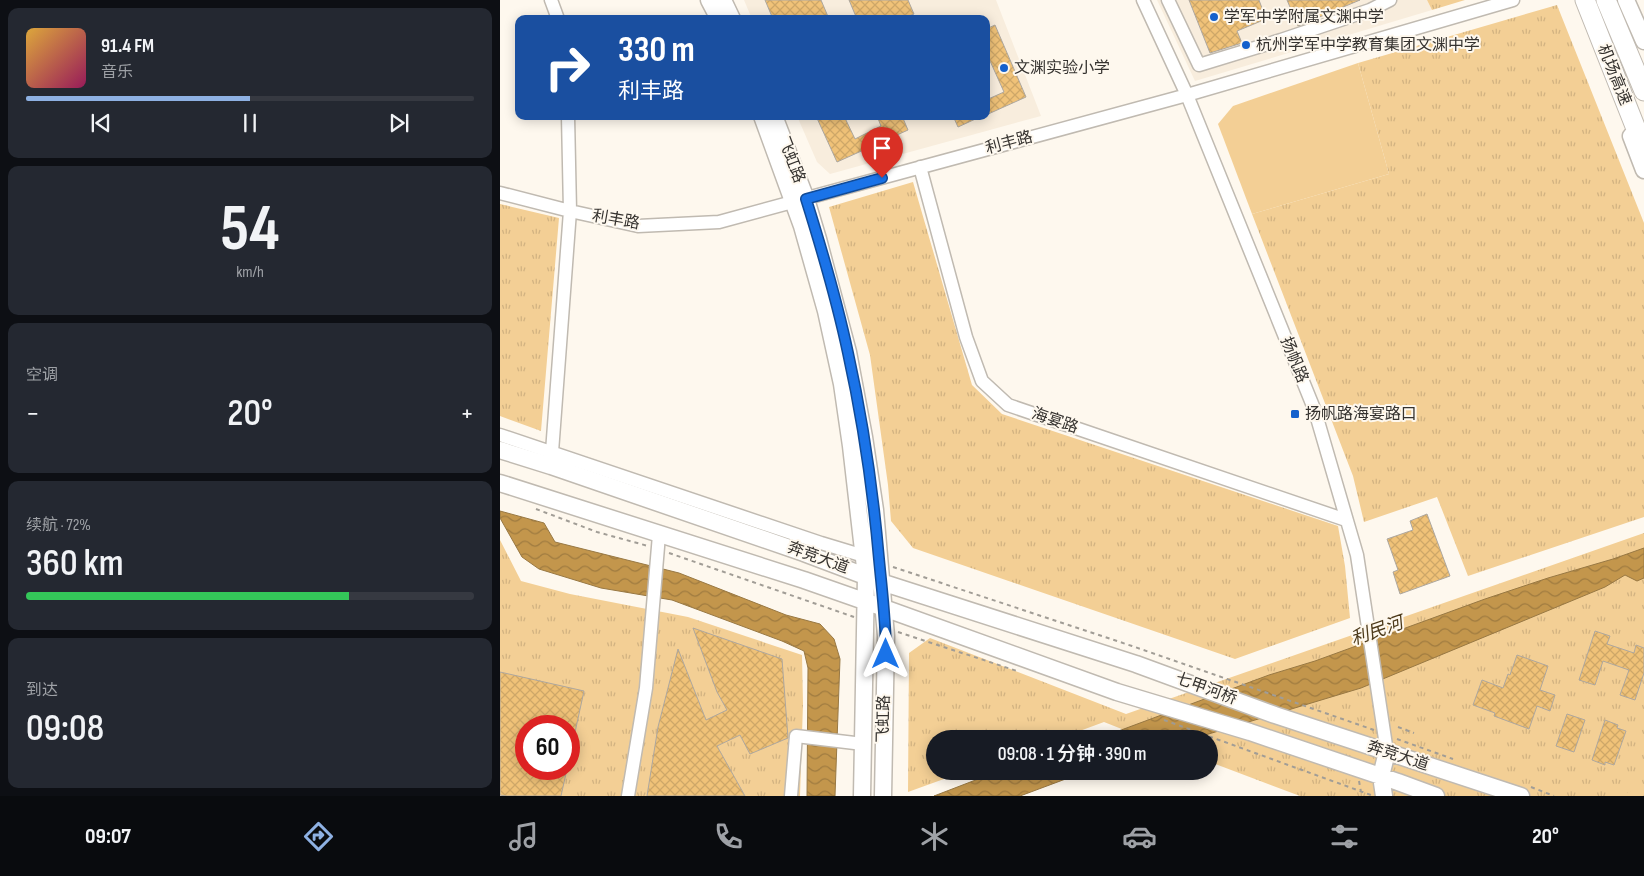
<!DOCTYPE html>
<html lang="zh">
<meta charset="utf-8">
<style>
:root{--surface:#171b24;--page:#242831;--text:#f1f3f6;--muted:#9ea1a6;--line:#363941;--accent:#8eb1e3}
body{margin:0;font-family:"Sofia Sans Condensed","Noto Sans SC",sans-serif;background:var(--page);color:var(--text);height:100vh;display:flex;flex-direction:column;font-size:19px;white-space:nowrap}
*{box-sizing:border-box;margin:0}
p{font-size:16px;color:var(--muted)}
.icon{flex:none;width:28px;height:28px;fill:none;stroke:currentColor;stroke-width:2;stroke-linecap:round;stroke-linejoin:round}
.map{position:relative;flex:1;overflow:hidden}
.drawer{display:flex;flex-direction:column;gap:8px;padding:8px;background:#0d0f14;width:500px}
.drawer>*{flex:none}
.hud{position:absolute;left:15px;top:15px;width:475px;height:105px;border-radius:10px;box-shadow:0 2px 12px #0003;background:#1a4fa0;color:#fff;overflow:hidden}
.speed{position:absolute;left:15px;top:715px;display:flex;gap:10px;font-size:25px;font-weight:700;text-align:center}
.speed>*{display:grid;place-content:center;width:65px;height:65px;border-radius:50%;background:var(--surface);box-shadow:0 2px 12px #0003;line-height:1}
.speed .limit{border:8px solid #d22;background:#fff;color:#111}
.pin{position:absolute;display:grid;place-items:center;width:42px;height:42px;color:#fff;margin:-51px -21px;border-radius:50% 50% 50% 0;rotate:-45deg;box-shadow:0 0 5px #0007}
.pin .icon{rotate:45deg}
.me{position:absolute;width:55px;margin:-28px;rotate:0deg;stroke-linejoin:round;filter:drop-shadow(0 0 4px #0008)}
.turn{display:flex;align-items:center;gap:18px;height:105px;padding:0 20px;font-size:22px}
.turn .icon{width:65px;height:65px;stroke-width:2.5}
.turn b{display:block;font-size:35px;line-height:42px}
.big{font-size:38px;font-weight:600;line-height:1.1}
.drawer .tile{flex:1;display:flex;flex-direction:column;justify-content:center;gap:8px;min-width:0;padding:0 18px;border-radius:10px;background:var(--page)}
.drawer .dial{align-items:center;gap:0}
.dial b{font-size:65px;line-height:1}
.song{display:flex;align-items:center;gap:15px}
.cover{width:60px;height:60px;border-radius:8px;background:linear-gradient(135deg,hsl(40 70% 55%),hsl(330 70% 35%))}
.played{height:5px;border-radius:2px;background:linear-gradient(90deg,var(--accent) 50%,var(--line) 50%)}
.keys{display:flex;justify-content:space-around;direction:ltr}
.heat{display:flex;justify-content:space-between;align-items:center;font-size:28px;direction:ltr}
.charge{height:8px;border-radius:4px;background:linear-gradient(90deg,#34c759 72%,var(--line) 0)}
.trip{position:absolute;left:426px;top:730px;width:292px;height:50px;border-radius:25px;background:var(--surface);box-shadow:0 2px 12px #0003;font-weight:600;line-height:50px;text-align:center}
.tabs{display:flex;height:80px;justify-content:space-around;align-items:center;background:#090b0e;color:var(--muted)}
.tabs .icon{width:35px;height:35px}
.tabs .on{color:var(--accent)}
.tabs b{font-size:22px;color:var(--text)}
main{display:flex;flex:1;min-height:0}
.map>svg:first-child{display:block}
</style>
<main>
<section class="drawer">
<div class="tile">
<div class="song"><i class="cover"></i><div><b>91.4 FM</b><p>音乐</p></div></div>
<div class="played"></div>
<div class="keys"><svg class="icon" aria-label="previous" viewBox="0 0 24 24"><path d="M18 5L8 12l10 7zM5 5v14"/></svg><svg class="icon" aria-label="pause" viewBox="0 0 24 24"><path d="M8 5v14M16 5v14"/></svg><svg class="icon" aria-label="next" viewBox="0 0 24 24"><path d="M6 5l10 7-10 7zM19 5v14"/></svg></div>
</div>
<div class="tile dial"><b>54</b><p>km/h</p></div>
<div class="tile"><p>空调</p>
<div class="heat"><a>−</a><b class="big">20°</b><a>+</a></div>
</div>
<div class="tile"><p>续航 · 72%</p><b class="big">360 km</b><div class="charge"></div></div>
<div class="tile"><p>到达</p><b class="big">09:08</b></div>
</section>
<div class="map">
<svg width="1144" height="796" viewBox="0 0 1144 796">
<defs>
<pattern id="grass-tufts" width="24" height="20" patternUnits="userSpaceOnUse" patternTransform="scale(1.25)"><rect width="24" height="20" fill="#f3cf95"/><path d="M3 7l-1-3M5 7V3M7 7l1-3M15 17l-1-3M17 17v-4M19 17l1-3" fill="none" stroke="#d1b281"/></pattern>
<pattern id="forest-firs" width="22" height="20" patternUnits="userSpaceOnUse" patternTransform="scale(1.25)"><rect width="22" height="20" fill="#f3cf95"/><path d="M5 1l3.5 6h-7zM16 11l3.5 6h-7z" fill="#d1b281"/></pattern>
<pattern id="water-waves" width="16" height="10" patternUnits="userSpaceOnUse" patternTransform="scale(1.25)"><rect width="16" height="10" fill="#c3964c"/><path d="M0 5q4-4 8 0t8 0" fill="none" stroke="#9f7b40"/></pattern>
<pattern id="building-cross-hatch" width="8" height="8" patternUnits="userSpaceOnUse" patternTransform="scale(1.25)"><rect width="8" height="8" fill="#f0c278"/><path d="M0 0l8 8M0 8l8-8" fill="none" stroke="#cea768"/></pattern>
</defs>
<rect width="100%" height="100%" fill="#fef8ee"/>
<path fill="#f8eddd" d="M244,0H496L541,116L330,174L317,162L297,116H486V19H252Z
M657,0H927L932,10L695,81Z"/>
<path fill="url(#grass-tufts)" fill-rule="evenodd" d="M927,0H965L932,10Z
M1057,5L1144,223V517L968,576L937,497L864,522L853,476L752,214L889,174L858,63Z
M413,182L472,385L502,414L838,526L845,566L850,618L735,659L413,548L391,521L388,485L370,355L329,207Z
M0,204L59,218L41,431L0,416Z
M1144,533V796H800L710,762V739H647L604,722L558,739H435V771H466L408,792L409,653L430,638L626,714Z
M0,540L21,581L70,594L188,617L302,655L303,704L300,796H0ZM26,726H69V769H26Z"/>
<path fill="url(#forest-firs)" d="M1144,787V796H1125L1128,792Z"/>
<path fill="#f3cf95" d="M858,63L889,174L752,214L718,124L733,106Z"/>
<path fill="url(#water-waves)" stroke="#987843" d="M0,511L44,523L55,542L179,573L286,615L320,624L334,639L340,659L335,796H307L308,668L304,651L282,641L172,600L101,588L39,569L22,557L0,518Z
M1144,548V578L1137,581L1125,575L1105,587L861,688L692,739H597L769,675L815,661L985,599L1048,578L1113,559Z
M499,771H587L520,796H434Z"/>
<path fill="url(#building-cross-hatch)" stroke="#ada79f" d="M265,0H321L329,19H273Z
M349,0H408L414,14L402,19H357Z
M689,0H759L766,19L737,31L742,43L710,53Z
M787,0H860L798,26Z
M495,25L526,97L486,115V100L504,92L486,52V29Z
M316,116H344L355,139L381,126L377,116H402L408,130L337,162Z
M453,116H482L458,127Z
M927,514L950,576L900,594L893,572L898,570L887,539L913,530L910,521Z
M193,628L282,659L288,738L250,754L240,735L217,746L245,796H147L158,727L178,649L206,720L227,710L217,692Z
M1095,631L1110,636L1107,644L1134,653L1136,645L1144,648V673L1135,700L1120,695L1129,670L1103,661L1095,685L1079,680Z
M1017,655L1048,666L1040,690L1055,695L1050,711L1037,706L1029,729L994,716L995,713L973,705L982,680L1003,688L1008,674L1010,675Z
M0,672L84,691L72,746H69V726H26V769H67L61,796H6L0,795Z
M1067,714L1085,720L1074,752L1056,746Z
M1105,720L1118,725L1117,728L1126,731L1114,765L1105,762V765L1092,760Z"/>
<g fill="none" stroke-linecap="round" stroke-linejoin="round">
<g stroke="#c0bab1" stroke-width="15">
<path id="minor" d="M51,0L58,19
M643,0L687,95L815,411L857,555L887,752
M668,0L699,65L781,40L870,10L890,0
M420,167L466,337L482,381L508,405L846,520
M0,193L70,211L138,226L219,222L687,95L1013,0
M0,435L321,543L364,556
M52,452L70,211L68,116
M128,796L146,688L159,535
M291,796L296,736L363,744"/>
</g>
<g stroke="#c0bab1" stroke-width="19">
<path id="major" d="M209,0L219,19
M223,0L232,19
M1126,0L1144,41
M262,116L302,226L326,311L342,384L351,446L366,576L362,796
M274,116L306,199L318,239L348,352L364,437L375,510L386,636L383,796
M1131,136L1144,170
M0,450L51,466L304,553L381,582L636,664L775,715L1021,796
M0,483L304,580L384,608L617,692L750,732L898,782L936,796
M884,796L881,776L887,752"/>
</g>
<g stroke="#c0bab1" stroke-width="21">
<path id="highway" d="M1085,0L1144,149
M1106,0L1144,91"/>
</g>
<path stroke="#a19d96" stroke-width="2" stroke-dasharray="4 4" stroke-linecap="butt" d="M36,509L97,532L148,546
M169,553L354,617
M393,567L632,646L874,730
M398,632L517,671
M664,720L871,795
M898,727L914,733
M897,739L953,759
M859,781L861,792
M1031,787L1054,796"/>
<use href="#minor" stroke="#fff" stroke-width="12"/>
<use href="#major" stroke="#fff" stroke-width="16"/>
<use href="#highway" stroke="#fff" stroke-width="19"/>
</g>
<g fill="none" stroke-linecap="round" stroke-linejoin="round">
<g stroke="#114b97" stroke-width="12">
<path id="route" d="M382,178L306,199C322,250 337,301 348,353C363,421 373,490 379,559C382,591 386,622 386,654"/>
</g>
<use href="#route" stroke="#1a73e8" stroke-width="9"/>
</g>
<g fill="#1561cc" stroke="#fef8ee" stroke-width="2">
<circle cx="714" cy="17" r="5"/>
<circle cx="746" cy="45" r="5"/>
<circle cx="504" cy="68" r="5"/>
<rect x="790" y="409" width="10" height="10" rx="2.5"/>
</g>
<g text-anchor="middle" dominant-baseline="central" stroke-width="4" stroke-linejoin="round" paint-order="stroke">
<g font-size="16" fill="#35322f" stroke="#fef8ee" text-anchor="start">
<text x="724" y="17">学军中学附属文渊中学</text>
<text x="756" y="45">杭州学军中学教育集团文渊中学</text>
<text x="514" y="68">文渊实验小学</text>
<text x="805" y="414">扬帆路海宴路口</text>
</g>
<g font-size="16" fill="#35322f" stroke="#fef8ee">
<text transform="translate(1114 75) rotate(68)">机场高速</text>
<text transform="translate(509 143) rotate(-15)">利丰路</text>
<text transform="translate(291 160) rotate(69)">飞虹路</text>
<text transform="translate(116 220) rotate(10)">利丰路</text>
<text transform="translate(794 360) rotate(68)">扬帆路</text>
<text transform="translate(555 421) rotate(19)">海宴路</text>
<text transform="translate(318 558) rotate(20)">奔竞大道</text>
<text transform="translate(706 689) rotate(20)">七甲河桥</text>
<text transform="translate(384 719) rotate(-89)">飞虹路</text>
<text transform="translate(898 756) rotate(18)">奔竞大道</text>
</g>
<g font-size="18" font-style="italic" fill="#4c3919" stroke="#fef8ee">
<text transform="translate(877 631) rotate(-19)">利民河</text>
</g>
</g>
</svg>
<div class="speed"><div class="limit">60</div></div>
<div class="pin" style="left:382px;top:178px;background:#d93025"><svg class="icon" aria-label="arrive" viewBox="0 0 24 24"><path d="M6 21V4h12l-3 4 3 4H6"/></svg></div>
<svg class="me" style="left:386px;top:654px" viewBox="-20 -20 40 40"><path d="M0-17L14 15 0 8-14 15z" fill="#1a73e8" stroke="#fff" stroke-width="4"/></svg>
<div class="trip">09:08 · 1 分钟 · 390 m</div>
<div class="hud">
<div class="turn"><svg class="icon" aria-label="right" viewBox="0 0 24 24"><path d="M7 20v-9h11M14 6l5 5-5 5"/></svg><div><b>330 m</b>利丰路</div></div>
</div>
</div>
</main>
<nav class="tabs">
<b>09:07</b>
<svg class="icon on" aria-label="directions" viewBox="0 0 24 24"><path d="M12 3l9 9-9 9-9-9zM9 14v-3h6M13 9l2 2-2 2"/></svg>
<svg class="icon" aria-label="music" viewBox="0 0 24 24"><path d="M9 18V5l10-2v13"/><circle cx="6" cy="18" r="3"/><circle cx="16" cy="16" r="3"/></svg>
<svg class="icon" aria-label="phone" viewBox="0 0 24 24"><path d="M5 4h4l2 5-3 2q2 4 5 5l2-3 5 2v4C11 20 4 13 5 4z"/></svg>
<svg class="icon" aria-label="climate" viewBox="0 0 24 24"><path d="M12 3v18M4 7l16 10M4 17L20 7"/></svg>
<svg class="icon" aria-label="car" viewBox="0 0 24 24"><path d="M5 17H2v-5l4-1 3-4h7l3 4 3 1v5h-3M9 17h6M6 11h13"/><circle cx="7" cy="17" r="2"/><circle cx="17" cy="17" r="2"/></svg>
<svg class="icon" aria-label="filters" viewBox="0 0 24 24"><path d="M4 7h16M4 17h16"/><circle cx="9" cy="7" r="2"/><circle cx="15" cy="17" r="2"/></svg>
<b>20°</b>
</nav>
